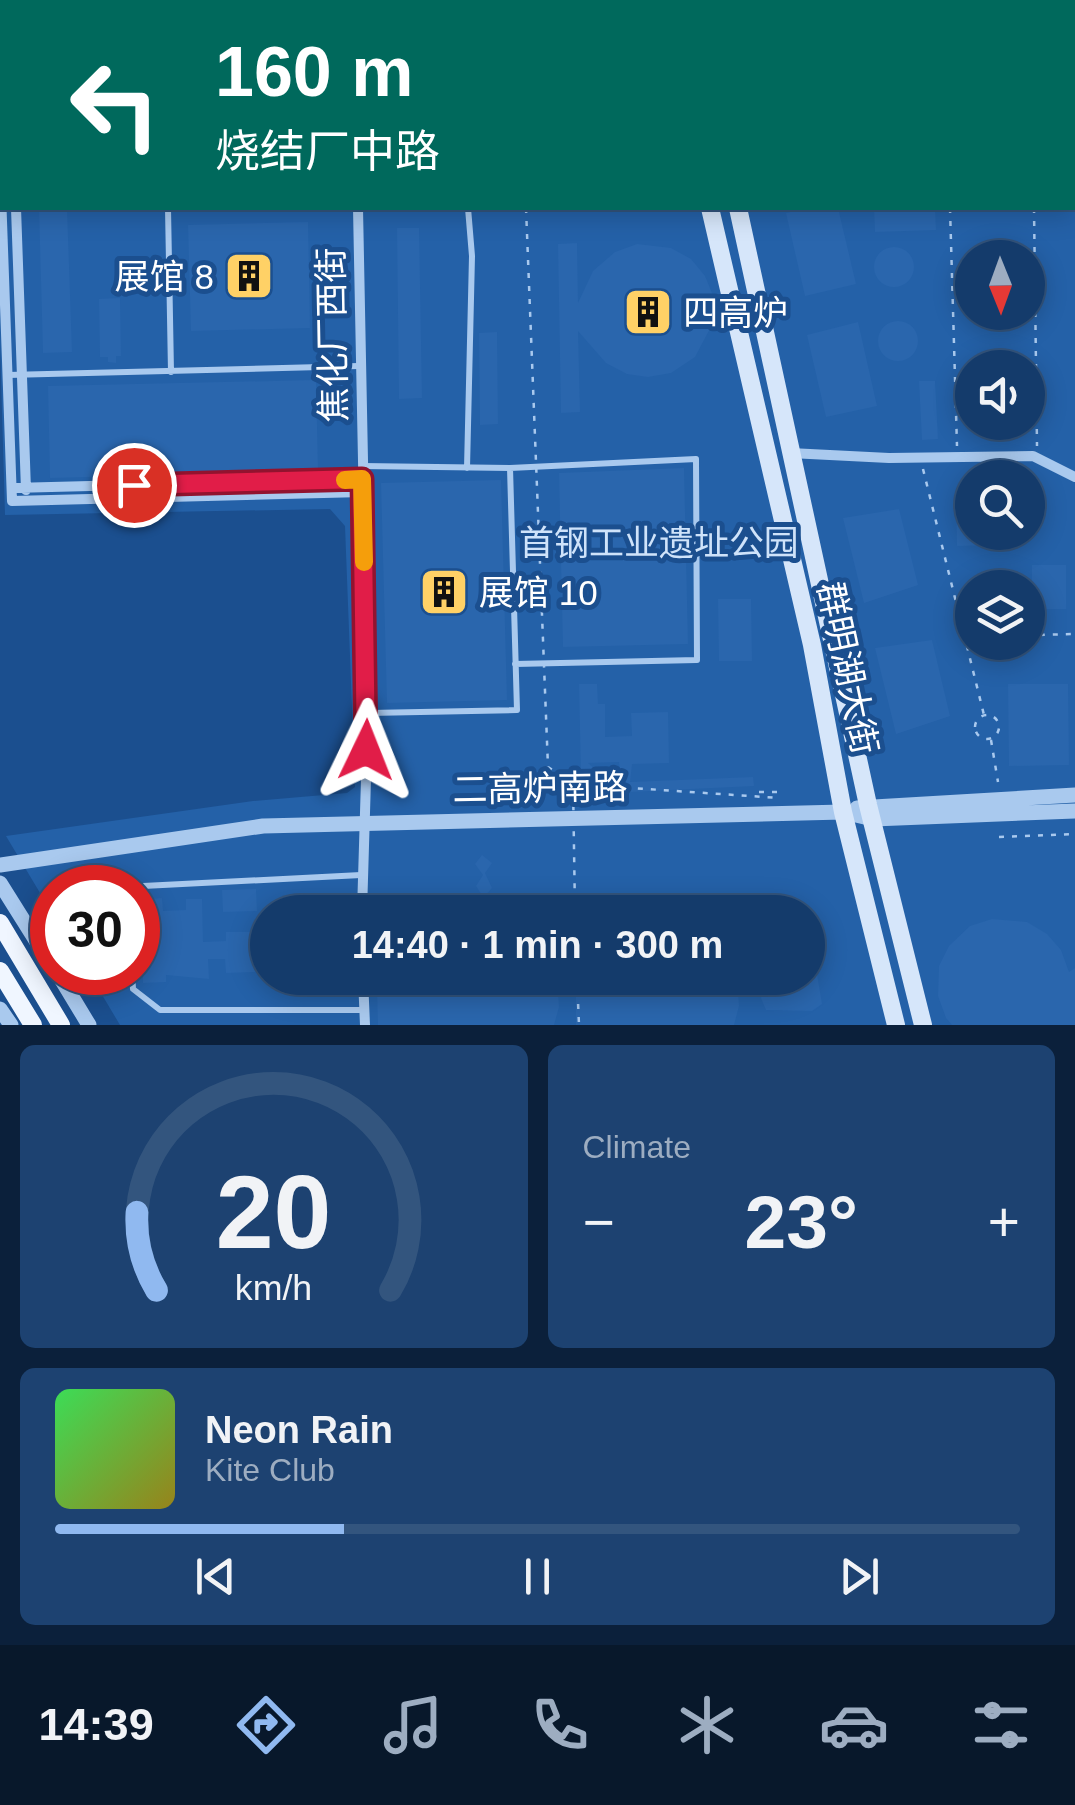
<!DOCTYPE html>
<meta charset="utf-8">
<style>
:root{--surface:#143b6b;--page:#1d4271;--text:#f1f3f6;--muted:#9dadc1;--line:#33557e;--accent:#90b9f0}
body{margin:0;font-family:Arial,"Noto Sans SC",sans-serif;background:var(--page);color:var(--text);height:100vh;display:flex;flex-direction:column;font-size:38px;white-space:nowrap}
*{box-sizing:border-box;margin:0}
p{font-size:32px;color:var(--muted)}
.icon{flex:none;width:55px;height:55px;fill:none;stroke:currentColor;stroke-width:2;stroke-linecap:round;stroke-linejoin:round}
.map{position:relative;height:1025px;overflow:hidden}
.sheet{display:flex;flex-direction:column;gap:20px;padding:20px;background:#0b203b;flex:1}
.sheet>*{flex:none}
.top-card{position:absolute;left:0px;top:0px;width:1075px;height:210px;box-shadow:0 5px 25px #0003,0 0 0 2px var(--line);background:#00695c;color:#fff;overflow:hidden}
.needle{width:65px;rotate:179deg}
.buttons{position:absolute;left:955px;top:240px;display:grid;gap:20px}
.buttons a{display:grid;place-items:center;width:90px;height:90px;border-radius:50%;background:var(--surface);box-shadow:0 5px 25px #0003,0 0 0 2px var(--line);font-size:50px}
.speed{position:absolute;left:30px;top:865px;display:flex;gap:20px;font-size:50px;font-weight:700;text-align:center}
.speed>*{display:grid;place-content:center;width:130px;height:130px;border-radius:50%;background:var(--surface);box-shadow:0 5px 25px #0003,0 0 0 2px var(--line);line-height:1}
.speed .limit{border:15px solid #d22;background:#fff;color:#111}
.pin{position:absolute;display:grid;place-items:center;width:85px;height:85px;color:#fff;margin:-42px;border:5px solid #fff;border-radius:50%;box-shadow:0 2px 10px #0007}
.me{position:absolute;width:110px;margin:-55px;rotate:2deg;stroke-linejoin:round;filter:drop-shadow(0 0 8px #0008)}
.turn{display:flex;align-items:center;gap:35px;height:210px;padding:0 50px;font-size:45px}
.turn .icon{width:130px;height:130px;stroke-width:2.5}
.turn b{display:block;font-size:70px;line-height:85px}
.big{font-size:75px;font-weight:800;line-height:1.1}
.sheet .card{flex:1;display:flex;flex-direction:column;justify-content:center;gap:15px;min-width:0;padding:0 35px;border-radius:15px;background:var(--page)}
.sheet .dial{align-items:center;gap:0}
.dial svg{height:260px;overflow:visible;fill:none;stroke:var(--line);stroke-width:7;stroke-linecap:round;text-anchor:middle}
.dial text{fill:var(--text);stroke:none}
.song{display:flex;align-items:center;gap:30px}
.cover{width:120px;height:120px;border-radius:15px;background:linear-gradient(135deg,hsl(130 70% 55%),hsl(50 70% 35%))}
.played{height:10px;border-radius:5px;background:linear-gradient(90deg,var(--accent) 30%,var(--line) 30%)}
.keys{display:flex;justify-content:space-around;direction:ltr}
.heat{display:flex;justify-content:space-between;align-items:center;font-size:55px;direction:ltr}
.sheet .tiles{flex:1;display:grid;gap:20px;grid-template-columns:1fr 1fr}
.card:last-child{grid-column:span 2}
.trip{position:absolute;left:250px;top:895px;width:575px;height:100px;border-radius:50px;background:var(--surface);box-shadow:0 5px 25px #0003,0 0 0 2px var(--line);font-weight:800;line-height:100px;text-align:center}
.dock{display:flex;height:160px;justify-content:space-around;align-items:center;background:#08182b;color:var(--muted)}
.dock .icon{width:70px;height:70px}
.dock .current{color:var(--accent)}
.dock b{font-size:45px;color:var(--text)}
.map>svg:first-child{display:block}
</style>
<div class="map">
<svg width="1075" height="1025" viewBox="0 0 1075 1025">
<rect width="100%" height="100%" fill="#1b4f8f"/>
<path fill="#2461a8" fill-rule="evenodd" d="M0,0H1075V1025H120L89,973L138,972V888H52V913L6,836L253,801L347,793L355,787L345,526L330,509L5,515L0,344ZM2,2H1072V208H2ZM972,258H1028V312H972ZM972,368H1028V422H972ZM972,478H1028V532H972ZM972,588H1028V642H972ZM268,912H808V978H268Z"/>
<path fill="#2a66ad" d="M39,208H67L72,352L43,353Z
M809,208H838L856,284L805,296L786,213Z
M874,208H935L936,230L875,232Z
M308,222L310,328L191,331L188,225Z
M397,228H419L422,398L399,399Z
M577,243L578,303L593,271L615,252L637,244L671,248L691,259L705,276L714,298V321L695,357L671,373L648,377L627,374L606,363L578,331L580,412L561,413L558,244Z
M874 267a20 20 0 1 1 40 0a20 20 0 1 1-40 0Z
M120,298L121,356H116V363L108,362V357H100L99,299Z
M878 341a20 20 0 1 1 40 0a20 20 0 1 1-40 0Z
M858,322L877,406L826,417L807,335Z
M497,332L498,424L480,425L479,333Z
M316,380L318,471L50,478L48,386Z
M919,381H935L938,439L922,440Z
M684,468L688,644L563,647L559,473Z
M501,480L507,700L387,703L381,483Z
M956,495H972V532H990V545L957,546Z
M899,509L918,585L864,603L843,518Z
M1032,565H1066V609H1032Z
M978,574L1011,575V588H978Z
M718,599H751L752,661H719Z
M932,640L950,716L896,734L875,648Z
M579,684H597L598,704H605V737L632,736L631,713L668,712L669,763L632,764L630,782L753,777L754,786L629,792L627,805H623L622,790L602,798L601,776L622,790L619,762L588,763L600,774L581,775Z
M1008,684H1068L1069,765L1009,766Z
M482,855L492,863L485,873L492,888L485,896L492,912H477L476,908L483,897L476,886L483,875L475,864Z
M256,889L257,911L223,912L222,890Z
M162,898L163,911L186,910V899H202L203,942L226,941V932H252L253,940H268V958H254L255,972L226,973L225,959H208L209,979L166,975V982L143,983L141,900Z
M306,898L307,912H278V899Z
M992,919L1027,922L1047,934L1061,950L1069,972L1075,968V1025H952L946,1018L938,996L939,966L949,946L970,926Z
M808,946L822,961L817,974L822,1004L812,1011L766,1010L761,998L766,978H808Z
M392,978H557L559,1007L554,1025H378L377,990L392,989Z
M576,978H737L739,1006L734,1025H576Z"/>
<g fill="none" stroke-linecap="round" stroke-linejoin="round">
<path stroke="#a9c9ee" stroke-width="2.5" stroke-dasharray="5 8" stroke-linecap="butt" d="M950,208L957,446
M1034,208L1037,446
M923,469L984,715
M1028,630L1038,635L1075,634
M975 727a12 12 0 1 1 24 0a12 12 0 1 1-24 0Z
M991,740L998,782
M573,784L779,798
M759,792H779V797
M999,837L1075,834
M577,978L579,1025"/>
<path stroke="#a9c9ee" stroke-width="6" d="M164,0V2
M442,0V2
M168,208L171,372
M8,375L359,366
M362,466L510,468L517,710L369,713
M467,468L472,256L468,208
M510,468L696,459L697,660L515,664
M138,894L143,886L361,875
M132,972L133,989L160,1010H364"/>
<path stroke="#a9c9ee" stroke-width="10" d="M7,0V2
M352,0L353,2
M0,165L12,501L363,492
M16,208L26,490
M358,208L368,713L362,912
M790,453L889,458L1033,456L1075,477
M12,488L362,479
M363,978L365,1025"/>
<path stroke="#a9c9ee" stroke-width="15" d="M1072,159H1075
M857,808L1075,795
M0,865L263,826L843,812L873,819L1075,811
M0,883L52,966
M57,972L89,1025
M0,1009L11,1025"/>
<path stroke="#d6e6fa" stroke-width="18" d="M664,0V2
M696,0V2
M710,208L812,645L843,812L896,1025
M738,208L868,805L923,1025"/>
<path stroke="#f0f6ff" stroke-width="18" d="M0,923L61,1025
M0,971L33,1025"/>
<path stroke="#a9c9ee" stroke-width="2.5" stroke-dasharray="5 8" stroke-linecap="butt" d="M526,208L548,767L573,784L575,912"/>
</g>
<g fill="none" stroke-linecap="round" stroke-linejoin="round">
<g stroke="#92132f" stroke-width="25">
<path id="route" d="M134,485L362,479L366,750"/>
</g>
<use href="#route" stroke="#e11d48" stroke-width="18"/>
<path stroke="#f59e0b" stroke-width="18" d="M345,480L362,479L364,562"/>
</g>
<defs>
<g id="building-square" transform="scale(2.5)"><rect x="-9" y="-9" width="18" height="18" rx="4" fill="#ffd166" stroke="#1b4f8f"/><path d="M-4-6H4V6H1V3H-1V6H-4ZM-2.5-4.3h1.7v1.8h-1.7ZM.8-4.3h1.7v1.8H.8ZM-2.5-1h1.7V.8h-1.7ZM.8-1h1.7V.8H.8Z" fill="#111"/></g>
</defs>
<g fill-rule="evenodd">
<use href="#building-square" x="249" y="276"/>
<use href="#building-square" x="648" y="312"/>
<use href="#building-square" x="444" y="592"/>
</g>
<g text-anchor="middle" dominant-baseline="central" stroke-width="10" stroke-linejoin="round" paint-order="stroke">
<g font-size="35" fill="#fff" stroke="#1b4f8f" text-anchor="start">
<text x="214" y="276" text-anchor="end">展馆 8</text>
<text x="683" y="312">四高炉</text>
<text x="479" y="592">展馆 10</text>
</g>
<g font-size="35" fill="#fff" stroke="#1b4f8f">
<text transform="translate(332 335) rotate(-91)">焦化厂西街</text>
<text transform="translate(848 668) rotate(78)">群明湖大街</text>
<text transform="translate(540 788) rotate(-1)">二高炉南路</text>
</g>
<g font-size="35" fill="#cfe3fa" stroke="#1b4f8f">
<text x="659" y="542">首钢工业遗址公园</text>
</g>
</g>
</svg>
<div class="buttons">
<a><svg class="needle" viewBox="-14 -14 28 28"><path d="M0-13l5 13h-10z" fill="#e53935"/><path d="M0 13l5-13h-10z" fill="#9dadc1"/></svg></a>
<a><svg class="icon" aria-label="sound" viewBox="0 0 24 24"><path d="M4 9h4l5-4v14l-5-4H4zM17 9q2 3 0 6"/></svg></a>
<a><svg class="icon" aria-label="search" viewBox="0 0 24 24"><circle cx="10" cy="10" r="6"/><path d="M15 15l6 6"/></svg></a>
<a><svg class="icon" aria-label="layers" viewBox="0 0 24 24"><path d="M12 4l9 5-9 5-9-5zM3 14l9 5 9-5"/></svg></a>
</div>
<div class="speed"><div class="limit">30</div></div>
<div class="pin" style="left:134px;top:485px;background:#d93025"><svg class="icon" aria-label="arrive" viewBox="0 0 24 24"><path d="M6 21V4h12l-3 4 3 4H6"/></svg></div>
<svg class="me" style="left:366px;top:750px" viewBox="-20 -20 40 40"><path d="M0-17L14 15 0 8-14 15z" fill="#e11d48" stroke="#fff" stroke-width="4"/></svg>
<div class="trip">14:40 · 1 min · 300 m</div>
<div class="top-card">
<div class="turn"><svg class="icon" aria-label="left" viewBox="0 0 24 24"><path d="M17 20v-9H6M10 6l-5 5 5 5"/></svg><div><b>160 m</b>烧结厂中路</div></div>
</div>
</div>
<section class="sheet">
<div class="tiles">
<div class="card dial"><svg viewBox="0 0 100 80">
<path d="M14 69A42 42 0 1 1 86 69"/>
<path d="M14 69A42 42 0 0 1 8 45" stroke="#90b9f0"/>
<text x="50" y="56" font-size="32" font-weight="700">20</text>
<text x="50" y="72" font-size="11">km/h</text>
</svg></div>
<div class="card"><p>Climate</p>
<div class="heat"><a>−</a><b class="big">23°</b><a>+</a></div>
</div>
<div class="card">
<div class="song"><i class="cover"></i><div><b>Neon Rain</b><p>Kite Club</p></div></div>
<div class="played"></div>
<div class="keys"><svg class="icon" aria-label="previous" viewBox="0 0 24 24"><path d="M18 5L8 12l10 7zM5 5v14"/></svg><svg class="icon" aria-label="pause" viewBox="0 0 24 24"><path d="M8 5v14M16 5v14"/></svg><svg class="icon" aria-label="next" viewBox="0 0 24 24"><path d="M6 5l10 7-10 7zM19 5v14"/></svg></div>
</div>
</div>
</section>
<nav class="dock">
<b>14:39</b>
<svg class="icon current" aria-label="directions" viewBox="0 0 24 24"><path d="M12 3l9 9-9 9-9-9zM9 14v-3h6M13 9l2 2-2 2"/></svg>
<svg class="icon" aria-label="music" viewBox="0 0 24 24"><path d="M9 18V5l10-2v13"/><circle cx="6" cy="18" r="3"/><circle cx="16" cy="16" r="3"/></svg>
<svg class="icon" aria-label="phone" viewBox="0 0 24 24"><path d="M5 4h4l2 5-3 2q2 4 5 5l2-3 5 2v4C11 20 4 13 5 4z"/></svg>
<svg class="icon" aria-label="climate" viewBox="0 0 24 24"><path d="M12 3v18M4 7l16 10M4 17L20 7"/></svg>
<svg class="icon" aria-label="car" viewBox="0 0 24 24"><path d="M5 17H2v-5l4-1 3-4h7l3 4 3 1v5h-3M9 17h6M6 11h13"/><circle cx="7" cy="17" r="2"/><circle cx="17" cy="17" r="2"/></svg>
<svg class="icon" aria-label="filters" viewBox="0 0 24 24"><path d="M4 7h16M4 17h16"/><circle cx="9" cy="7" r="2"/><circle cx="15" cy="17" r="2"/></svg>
</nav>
